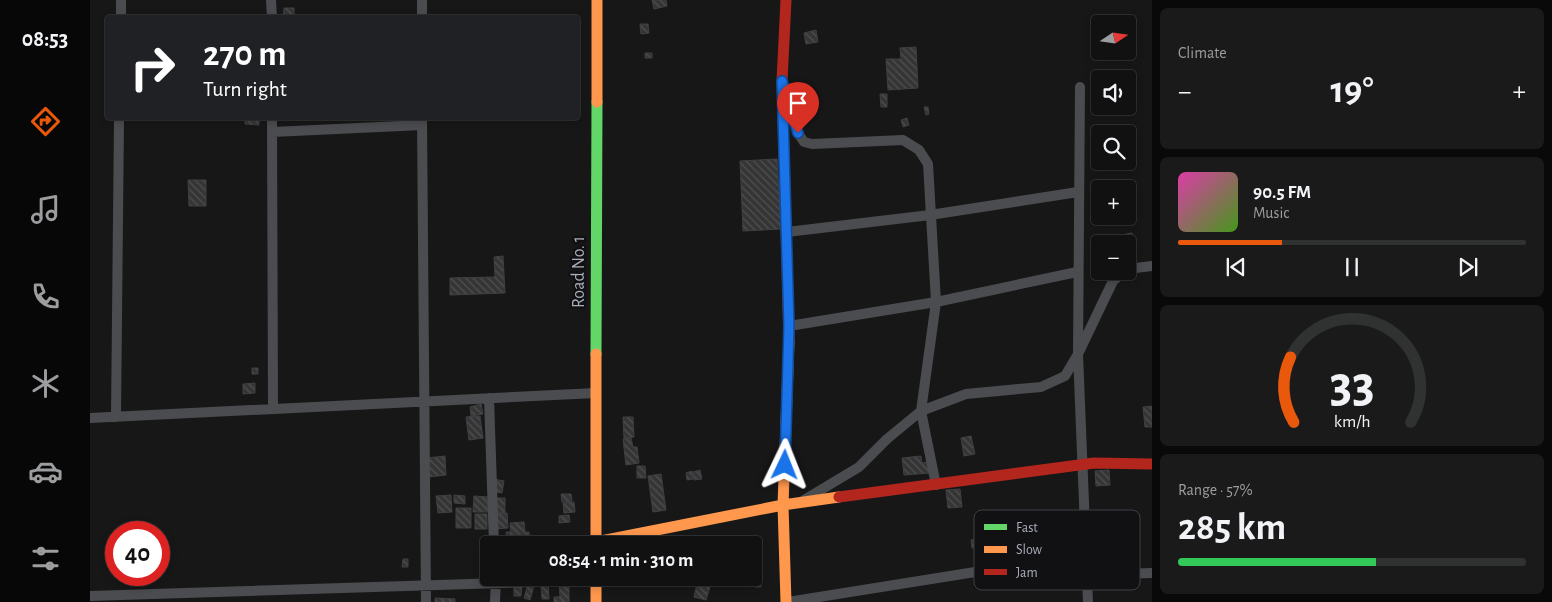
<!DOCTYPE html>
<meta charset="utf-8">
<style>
:root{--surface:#111;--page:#1a1a1a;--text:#f1f3f6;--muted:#9c9d9f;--line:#303131;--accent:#ea580c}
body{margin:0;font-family:"Alegreya Sans",sans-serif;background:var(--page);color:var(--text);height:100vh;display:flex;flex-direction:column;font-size:19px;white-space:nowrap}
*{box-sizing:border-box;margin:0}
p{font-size:16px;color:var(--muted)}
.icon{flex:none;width:28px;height:28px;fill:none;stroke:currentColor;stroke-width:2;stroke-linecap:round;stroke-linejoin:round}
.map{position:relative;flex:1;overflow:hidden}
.side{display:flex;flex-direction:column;gap:8px;padding:8px;background:#090909;width:400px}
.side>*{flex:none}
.banner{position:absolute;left:15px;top:15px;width:475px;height:105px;border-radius:5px;box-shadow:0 2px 8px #0003,0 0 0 1px var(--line);background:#202124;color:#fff;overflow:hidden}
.needle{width:32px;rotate:77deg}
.controls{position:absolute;left:1001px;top:15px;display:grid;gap:10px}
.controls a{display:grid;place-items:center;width:45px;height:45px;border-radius:5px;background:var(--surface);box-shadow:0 2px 8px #0003,0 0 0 1px var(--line);font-size:25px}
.speed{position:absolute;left:15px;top:521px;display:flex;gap:10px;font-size:25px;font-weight:700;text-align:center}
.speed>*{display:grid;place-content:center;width:65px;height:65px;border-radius:50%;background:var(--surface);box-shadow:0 2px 8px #0003,0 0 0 1px var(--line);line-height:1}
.speed .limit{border:8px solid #d22;background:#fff;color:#111}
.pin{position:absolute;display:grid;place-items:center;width:42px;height:42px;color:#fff;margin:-51px -21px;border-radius:50% 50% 50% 0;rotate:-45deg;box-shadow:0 0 5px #0007}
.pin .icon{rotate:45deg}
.me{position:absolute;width:55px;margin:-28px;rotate:2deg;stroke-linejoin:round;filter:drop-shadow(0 0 4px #0008)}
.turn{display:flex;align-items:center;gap:18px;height:105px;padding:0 15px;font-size:22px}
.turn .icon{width:65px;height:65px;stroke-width:2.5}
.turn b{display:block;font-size:35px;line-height:42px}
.big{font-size:38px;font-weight:700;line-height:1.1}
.side .tile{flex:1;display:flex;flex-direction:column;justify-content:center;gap:8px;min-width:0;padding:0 18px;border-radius:8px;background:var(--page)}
.side .dial{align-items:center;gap:0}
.dial svg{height:130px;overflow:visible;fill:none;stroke:var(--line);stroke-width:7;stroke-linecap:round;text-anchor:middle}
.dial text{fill:var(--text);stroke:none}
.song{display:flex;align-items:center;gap:15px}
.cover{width:60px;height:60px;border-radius:8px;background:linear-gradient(135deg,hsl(320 70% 55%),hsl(100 70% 35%))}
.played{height:5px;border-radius:2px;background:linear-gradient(90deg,var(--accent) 30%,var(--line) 30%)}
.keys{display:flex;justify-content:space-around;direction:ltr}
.heat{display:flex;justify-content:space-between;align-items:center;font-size:28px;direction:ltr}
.charge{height:8px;border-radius:4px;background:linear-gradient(90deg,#34c759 57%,var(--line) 0)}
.trip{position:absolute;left:390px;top:536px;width:282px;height:50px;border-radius:5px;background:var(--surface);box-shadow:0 2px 8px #0003,0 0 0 1px var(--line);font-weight:700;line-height:50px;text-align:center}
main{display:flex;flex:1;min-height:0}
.tab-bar{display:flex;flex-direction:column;width:90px;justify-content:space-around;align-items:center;background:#070707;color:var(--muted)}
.tab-bar .icon{width:35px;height:35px}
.tab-bar .current{color:var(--accent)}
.tab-bar b{font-size:22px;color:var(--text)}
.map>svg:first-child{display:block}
</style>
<main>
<nav class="tab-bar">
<b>08:53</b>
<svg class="icon current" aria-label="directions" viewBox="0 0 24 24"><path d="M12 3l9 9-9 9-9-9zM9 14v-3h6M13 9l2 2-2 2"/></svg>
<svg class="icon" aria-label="music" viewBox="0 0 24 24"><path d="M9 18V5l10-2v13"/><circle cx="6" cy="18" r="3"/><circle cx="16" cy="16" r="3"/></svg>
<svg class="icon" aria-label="phone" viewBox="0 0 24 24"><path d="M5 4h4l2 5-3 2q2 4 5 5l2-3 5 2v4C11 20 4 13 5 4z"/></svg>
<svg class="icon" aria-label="climate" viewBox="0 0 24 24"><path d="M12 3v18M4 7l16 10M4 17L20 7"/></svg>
<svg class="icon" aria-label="car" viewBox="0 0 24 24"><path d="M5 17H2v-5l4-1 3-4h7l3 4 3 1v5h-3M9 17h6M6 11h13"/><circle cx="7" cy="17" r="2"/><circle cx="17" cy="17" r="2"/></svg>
<svg class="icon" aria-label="filters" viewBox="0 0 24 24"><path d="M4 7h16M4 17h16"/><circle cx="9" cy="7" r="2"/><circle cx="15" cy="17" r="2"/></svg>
</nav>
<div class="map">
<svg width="1062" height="602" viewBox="0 0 1062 602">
<defs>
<pattern id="building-back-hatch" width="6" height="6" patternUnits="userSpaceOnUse" patternTransform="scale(1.25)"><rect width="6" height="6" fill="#353536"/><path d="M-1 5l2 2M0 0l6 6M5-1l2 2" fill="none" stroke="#4f5051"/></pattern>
</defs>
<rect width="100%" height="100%" fill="#171717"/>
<path fill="url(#building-back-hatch)" stroke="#3f4043" d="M562,0H576L577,6L564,9Z
M194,8H204V18H193Z
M550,24H558L559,33L551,34Z
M726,30L728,42L716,44L714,33Z
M826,47L828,88L798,90L796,59H811L810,48Z
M555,53H562V58H555Z
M790,94H797V107H791Z
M834,107H838L839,114L836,115Z
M155,118H169V125L155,124Z
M817,118L819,125L813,127L811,120Z
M1023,127L1024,134H1010L1009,130Z
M687,159L691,229L653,231L650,161Z
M98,180H116V206H99Z
M1042,233L1043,243L1036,244V234Z
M413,256L415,293L360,295V278L405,277L404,257Z
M162,368H168V374H162Z
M165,383V393L153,394V384Z
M391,404L393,414L381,416L380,407Z
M1062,406V427H1055L1053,407Z
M390,416L393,438L379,440L376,417Z
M533,417H543L544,437L534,438Z
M881,436L885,454L874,456L871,438Z
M541,438L543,447H547L549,463L536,465L533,439Z
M355,456L356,475L339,477L337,458Z
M831,456L832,463L840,462V473L814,475L812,458Z
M547,466H555L556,478H547Z
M610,470L612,479L604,480L603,472Z
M1019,470L1020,485L1006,486L1005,471Z
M602,471L603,479L597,480L596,473Z
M571,474L576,510L563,512L558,476Z
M403,479L414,481L412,493L401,491Z
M870,489L872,507L858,508L856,490Z
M471,494H481L482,501L472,502Z
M361,495L362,512L348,513L346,496Z
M364,495L375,496V504L364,503Z
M384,496L398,497V512H383Z
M404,498H415V513H405Z
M484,502L485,512L474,513L473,503Z
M366,508H381V528H366Z
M417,513L418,528L405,529L404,514Z
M385,514H397V529H385Z
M479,515L480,522L469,523V516Z
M434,522L435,532H439L440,545H417L416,532H421L420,523Z
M893,538L894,546L882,548L881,540Z
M559,540V545H550V541Z
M313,559H318V567H312Z
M550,578H561L560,581Z
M469,580H479V602H464V597H470Z
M670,580L671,587H665V581Z
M438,584L444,586L440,600L434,598Z
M458,584L459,599H452L451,585Z
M607,584L620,587L616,600L604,597Z
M424,585H432L431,596H424Z
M345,598L365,599V602H345Z"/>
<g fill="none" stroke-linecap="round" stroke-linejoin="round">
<path stroke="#4b4c50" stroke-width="10" d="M181,0L182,18
M332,0V18
M31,18V0
M990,87L988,354L998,602
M696,95L708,133L714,142L722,144L813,140L829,150L838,164L846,302L831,411L846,485
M182,118L183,409
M332,118L336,602
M182,132L332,125
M697,232L840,215L988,192
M1038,269L1062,266
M699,326L846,302L987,272
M399,398L404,545
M26,417L29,118
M0,418L506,393
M714,500L769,467L797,439L831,411L876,394L951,387L975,376L988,354L1023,281L1035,271
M997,575L1062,573
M0,596L506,580
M405,602L406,578
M698,602L997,554"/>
<path stroke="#63d668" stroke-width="11" d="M506,354L507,102"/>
<path stroke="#ff974d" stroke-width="11" d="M507,102V0
M506,542L693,505L749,497
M506,545V354
M506,578V602
M696,602L693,505L699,341"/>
<path stroke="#b3261e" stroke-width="11" d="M696,0L692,81L699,341
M749,497L1004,463L1062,464"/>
</g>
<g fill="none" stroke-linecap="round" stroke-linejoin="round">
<g stroke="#114b97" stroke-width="12">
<path id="route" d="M695,465L699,326L692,81L708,133"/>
</g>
<use href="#route" stroke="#1a73e8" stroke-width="9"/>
</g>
<g text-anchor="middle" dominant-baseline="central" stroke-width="5" stroke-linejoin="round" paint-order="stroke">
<g font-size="18" fill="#a8adb8" stroke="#111113">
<text transform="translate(489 272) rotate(-90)">Road No. 1</text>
</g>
</g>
<rect x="884" y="510" width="166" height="80" rx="8" fill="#111113" stroke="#3e4045" stroke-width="1"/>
<rect x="894" y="524" width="23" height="6" fill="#63d668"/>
<rect x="894" y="546" width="23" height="7" fill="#ff974d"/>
<rect x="894" y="569" width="23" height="6" fill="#b3261e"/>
<g font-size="14" fill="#a8adb8">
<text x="926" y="532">Fast</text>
<text x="926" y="554">Slow</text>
<text x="926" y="577">Jam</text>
</g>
</svg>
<div class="controls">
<a><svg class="needle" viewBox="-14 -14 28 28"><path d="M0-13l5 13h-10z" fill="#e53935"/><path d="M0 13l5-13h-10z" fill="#9c9d9f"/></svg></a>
<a><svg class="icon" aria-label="sound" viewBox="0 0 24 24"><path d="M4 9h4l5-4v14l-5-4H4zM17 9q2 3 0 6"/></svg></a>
<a><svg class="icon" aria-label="search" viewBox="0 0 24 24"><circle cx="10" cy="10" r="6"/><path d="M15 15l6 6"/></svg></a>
<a>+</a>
<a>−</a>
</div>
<div class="speed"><div class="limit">40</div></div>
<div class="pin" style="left:708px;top:133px;background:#d93025"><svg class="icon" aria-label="arrive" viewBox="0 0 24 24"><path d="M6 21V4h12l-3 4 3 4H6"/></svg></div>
<svg class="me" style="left:695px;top:465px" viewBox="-20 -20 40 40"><path d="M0-17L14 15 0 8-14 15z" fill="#1a73e8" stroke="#fff" stroke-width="4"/></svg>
<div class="trip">08:54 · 1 min · 310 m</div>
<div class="banner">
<div class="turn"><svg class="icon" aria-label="right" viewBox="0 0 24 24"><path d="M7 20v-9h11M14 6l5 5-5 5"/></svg><div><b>270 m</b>Turn right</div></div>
</div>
</div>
<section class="side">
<div class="tile"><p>Climate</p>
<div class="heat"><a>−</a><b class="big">19°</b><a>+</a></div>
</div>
<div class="tile">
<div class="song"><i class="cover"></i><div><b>90.5 FM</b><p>Music</p></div></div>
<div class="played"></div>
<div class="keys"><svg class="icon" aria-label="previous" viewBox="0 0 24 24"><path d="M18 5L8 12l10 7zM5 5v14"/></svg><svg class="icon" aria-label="pause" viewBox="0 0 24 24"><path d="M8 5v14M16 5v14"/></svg><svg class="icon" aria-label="next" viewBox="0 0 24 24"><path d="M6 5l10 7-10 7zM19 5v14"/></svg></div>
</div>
<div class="tile dial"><svg viewBox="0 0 100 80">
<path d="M14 69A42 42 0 1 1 86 69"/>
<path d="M14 69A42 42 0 0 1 12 29" stroke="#ea580c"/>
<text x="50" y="56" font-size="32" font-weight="700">33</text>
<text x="50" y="72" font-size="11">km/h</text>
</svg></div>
<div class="tile"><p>Range · 57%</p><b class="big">285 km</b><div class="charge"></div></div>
</section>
</main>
